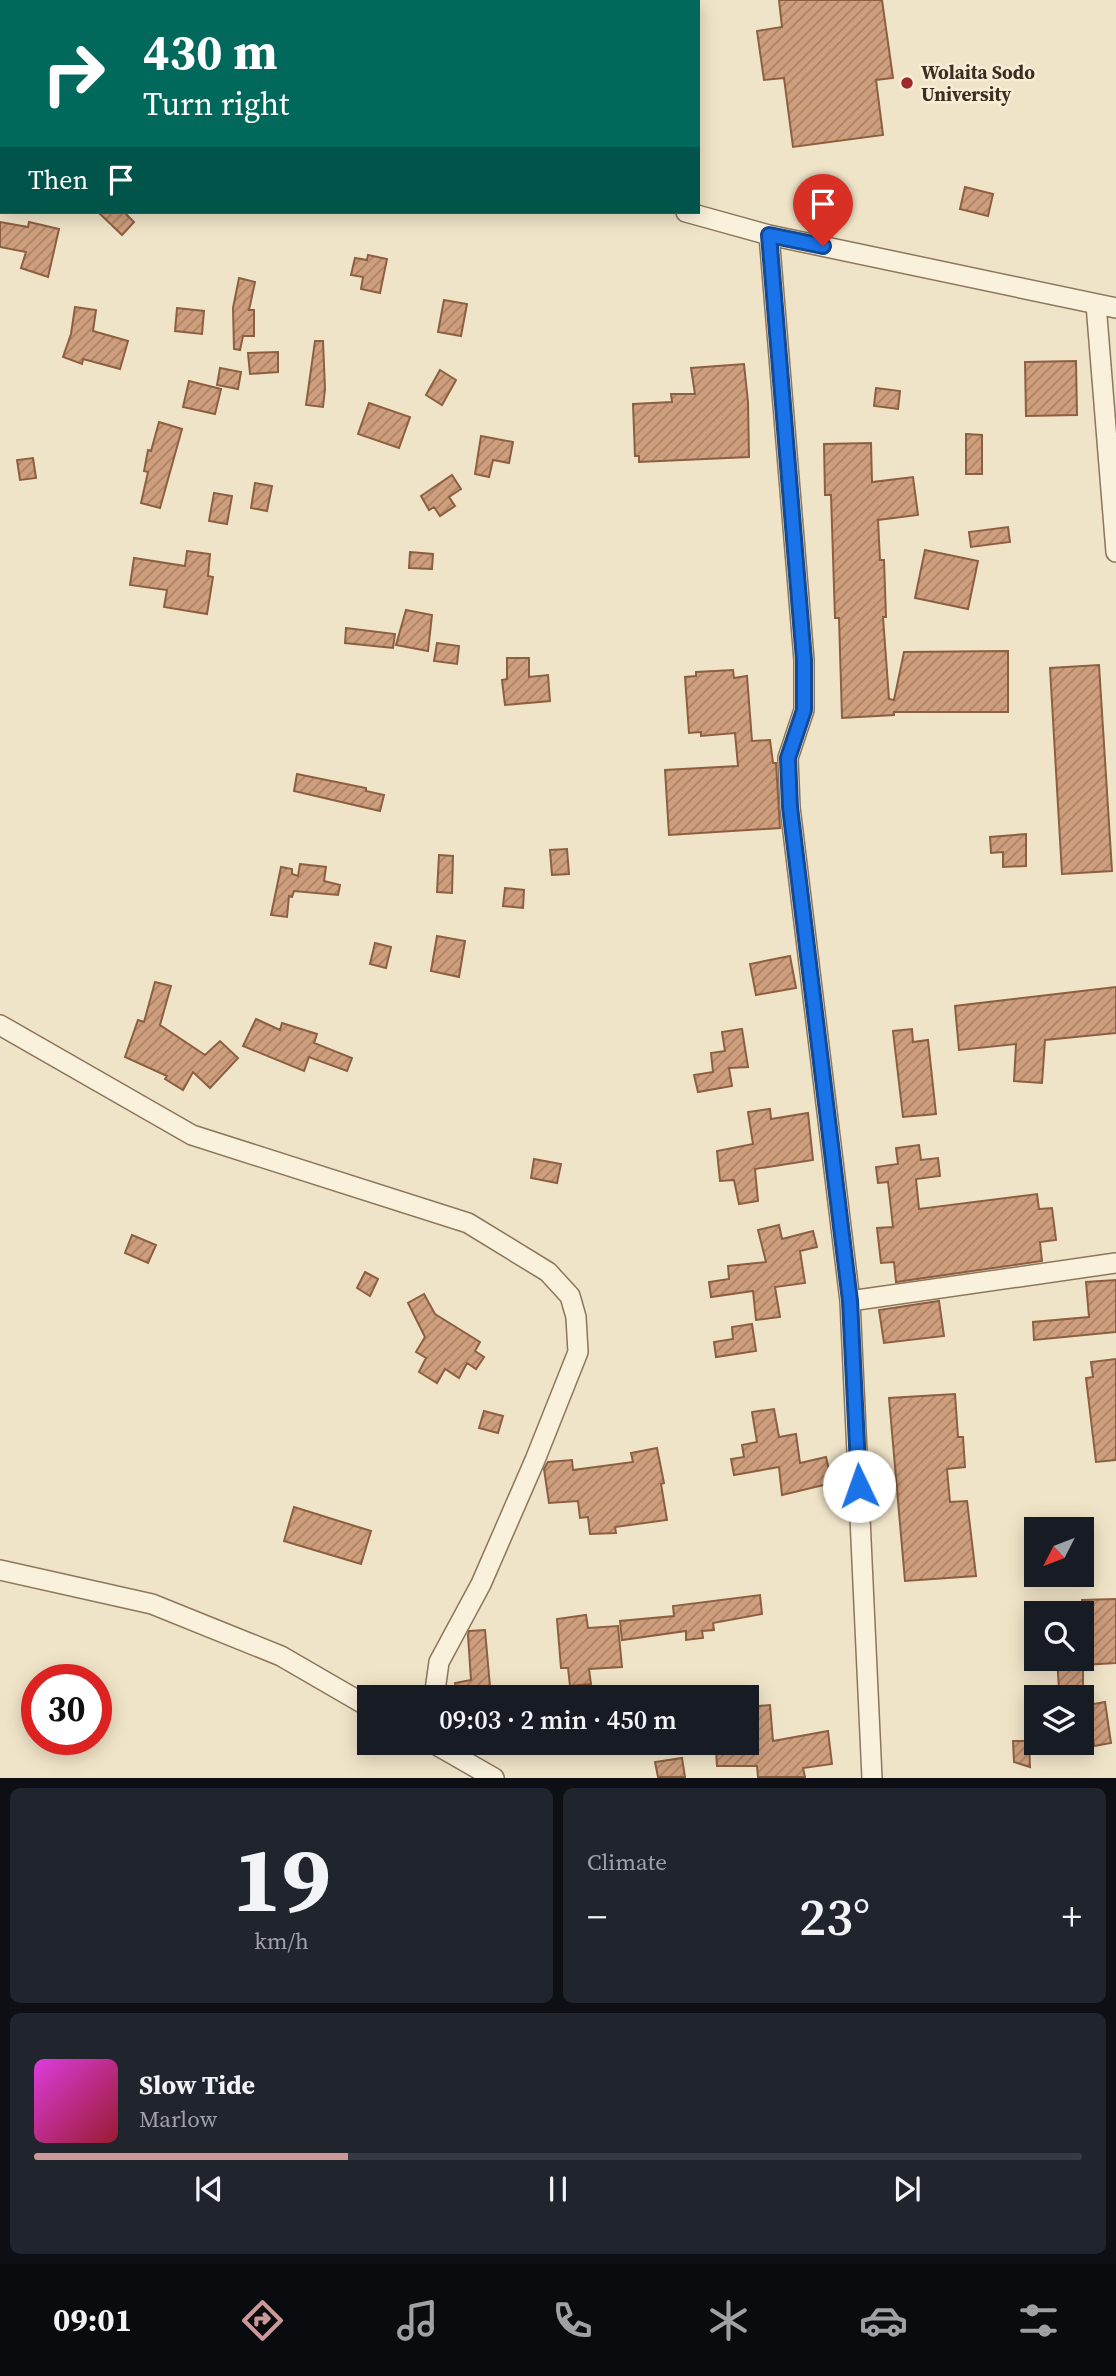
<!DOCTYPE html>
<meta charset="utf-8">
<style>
:root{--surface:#171b24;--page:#20242c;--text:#f1f3f6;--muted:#9ea1a6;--line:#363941;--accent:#cc999b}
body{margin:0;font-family:"Source Serif 4",serif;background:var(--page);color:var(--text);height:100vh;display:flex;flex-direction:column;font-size:26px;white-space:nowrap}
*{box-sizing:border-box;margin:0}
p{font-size:23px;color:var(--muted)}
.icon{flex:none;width:38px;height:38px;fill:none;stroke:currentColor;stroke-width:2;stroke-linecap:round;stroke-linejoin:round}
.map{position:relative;height:1778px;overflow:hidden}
.details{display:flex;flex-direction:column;gap:10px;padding:10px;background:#0d0f14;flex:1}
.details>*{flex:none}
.top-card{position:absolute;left:0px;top:0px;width:700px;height:214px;box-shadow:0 4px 18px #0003;background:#00695c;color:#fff;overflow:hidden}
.needle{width:46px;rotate:228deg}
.fabs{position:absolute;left:1024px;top:1517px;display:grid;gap:14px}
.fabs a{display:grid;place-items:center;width:70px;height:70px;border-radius:0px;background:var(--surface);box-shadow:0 4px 18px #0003;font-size:35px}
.speed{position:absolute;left:21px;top:1664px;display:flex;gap:14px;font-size:35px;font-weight:700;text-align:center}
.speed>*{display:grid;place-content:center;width:91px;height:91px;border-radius:50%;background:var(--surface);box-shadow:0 4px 18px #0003;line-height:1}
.speed .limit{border:10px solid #d22;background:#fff;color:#111}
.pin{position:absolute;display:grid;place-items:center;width:60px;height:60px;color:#fff;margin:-72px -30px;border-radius:50% 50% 50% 0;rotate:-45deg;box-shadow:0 0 7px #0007}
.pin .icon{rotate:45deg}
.me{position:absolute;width:77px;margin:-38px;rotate:357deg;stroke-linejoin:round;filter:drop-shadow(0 0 5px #0008)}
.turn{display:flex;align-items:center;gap:24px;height:147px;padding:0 28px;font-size:32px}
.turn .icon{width:91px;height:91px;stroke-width:2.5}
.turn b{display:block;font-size:49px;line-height:60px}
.then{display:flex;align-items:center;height:66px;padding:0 28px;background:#0003;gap:14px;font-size:26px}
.big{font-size:52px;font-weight:600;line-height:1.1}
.details .tile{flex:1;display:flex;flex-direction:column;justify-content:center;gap:10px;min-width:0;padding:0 24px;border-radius:10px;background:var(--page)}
.details .dial{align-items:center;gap:0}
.dial b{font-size:91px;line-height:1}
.song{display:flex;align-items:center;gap:21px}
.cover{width:84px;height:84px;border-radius:10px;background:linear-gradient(135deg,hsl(300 70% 55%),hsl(350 70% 35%))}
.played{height:7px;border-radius:4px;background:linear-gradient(90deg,var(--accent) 30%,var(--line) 30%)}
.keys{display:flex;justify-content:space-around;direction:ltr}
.heat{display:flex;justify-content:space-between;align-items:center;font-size:38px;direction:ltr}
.details .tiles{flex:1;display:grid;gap:10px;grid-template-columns:1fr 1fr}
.tile:last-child{grid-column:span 2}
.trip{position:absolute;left:357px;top:1685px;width:402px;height:70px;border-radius:0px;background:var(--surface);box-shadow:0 4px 18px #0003;font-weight:600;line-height:70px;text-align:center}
.dock{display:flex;height:112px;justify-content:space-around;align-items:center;background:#090b0e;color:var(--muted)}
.dock .icon{width:49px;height:49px}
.dock .on{color:var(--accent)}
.dock b{font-size:32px;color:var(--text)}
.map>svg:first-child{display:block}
</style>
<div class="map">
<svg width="1116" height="1778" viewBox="0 0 1116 1778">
<defs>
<pattern id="building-hatch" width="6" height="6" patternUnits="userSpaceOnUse" patternTransform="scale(1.75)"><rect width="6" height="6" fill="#cf9f7d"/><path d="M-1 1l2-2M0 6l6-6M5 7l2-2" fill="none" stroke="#a98266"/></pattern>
</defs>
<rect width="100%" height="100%" fill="#f0e4c8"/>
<path fill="url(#building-hatch)" stroke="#8d5f41" stroke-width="2" d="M779,0H882L893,78L876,80L883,135L793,147L784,78L764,80L757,31L782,27Z
M965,187L993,194L988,216L960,209Z
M98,212H124L134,222L122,235Z
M0,222L28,227L29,222L59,229L48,277L21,268L26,252L0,247Z
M368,255L387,259L380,293L361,289L363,277L351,275L355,258L367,260Z
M239,278L255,282L249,310H254V336H243L240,350L234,349L233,308Z
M444,300L467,304L461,336L438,332Z
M75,307L96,310L93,331L128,341L120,369L83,359L82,364L63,357L71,334Z
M177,308L204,311L202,334L175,331Z
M315,341H323L325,389L323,407L306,405Z
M278,352V372L250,374L248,353Z
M1076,361L1077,415L1026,416L1025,362Z
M744,364L748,402L749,457L639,462V456H635L633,404L672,402L671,394H695L691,368Z
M220,368L241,372L238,389L217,385Z
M440,370L456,380L442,405L426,395Z
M189,381L221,389L215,414L183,407Z
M876,388L900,391L898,409L874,406Z
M369,403L410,417L399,448L358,434Z
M159,422L182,429L160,508L141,503L148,472L144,471L148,450L151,451Z
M966,434L982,435V474H966Z
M481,436L513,442L509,463L493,460L489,477L475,474Z
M871,443L872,482L913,477L918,515L878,520L880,560H884L886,617H883L889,699L894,700L904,652L1008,651V712H894V715L842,718L839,618H835L831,495H825L824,444Z
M33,458L36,478L20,480L17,460Z
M452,475L461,489L449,497L455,506L440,516L434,507L429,510L421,496Z
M255,483L272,486L267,511L251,508Z
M214,493L232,496L227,524L209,521Z
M1008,527L1010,542L971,547L969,532Z
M925,550L978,561L968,609L915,598Z
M187,551L210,554L208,576L213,577L207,614L164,607L167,590L130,585L134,558L185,566Z
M410,552L433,554L432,569L409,568Z
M406,610L432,615L428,651L396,645Z
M346,628L395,634L393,648L345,643Z
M437,643L459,646L457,664L434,661Z
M507,658H529V677L548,675L550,701L505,705L502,680L507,679Z
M1099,665L1112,871L1062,874L1050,668Z
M733,670L734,678L747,676L752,741L770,740L773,763H776L780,828L669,835L665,770L738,766L735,733L701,736V732L689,733L685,677L696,676V672Z
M297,774L366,788V791L384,795L380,811L294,791Z
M1026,834V866L1003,867V852L991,853L990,837Z
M567,849L569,874L552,875L550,850Z
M439,855L453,856L452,893L437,892Z
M300,864L326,867L324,881L340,885L338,895L294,891L292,897L289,896L287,917L271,915L281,867L292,869V874L298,876Z
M505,888L524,890L523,908L503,906Z
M437,936L465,941L459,977L431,971Z
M375,943L391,947L386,968L370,964Z
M790,956L796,988L756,995L750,964Z
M155,982L171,986L160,1025L205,1055L220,1041L238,1058L210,1088L193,1072L183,1090L165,1079L167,1076L125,1057L138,1020L144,1022Z
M1116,987V1033L1045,1040L1042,1083L1014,1081L1016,1044L959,1050L955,1006Z
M256,1019L280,1030L282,1023L317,1034L314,1043L352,1058L347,1071L309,1057L304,1071L243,1046Z
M742,1029L748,1067L729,1068L732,1086L698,1092L694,1075L713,1072L711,1053L725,1051L722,1032Z
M912,1029L913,1042L928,1040L936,1114L903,1117L893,1031Z
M770,1109L771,1119L808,1113L813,1160L755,1169L758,1201L739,1204L734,1180L720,1181L717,1151L753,1144L748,1112Z
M919,1145L921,1160L938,1158L940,1176L916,1179L919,1209L1037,1194L1039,1209L1052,1208L1056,1240L1040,1242L1042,1261L896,1282L894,1262L881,1263L877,1228L893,1227L888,1182L878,1183L876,1167L898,1164L896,1148Z
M534,1159L561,1164L557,1183L531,1178Z
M779,1225L782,1239L813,1231L817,1247L800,1251L805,1283L775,1287L780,1317L756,1320L753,1291L711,1297L709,1282L729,1279L728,1266L766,1262L758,1230Z
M132,1235L156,1245L148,1263L125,1253Z
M365,1272L378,1279L370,1296L357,1288Z
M1116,1280V1332L1034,1340L1033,1322L1089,1317L1086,1282Z
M424,1294L435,1314L480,1342L475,1351L484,1357L476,1369L467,1363L459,1378L445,1369L437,1383L419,1372L426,1358L416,1352L425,1337L408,1303Z
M939,1301L944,1336L884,1343L879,1310Z
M752,1324L756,1351L716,1357L714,1342L733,1339L732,1327Z
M1116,1359V1460L1096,1462L1086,1378L1093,1377L1091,1362Z
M955,1394L958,1437H963L965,1467L947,1469L950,1502L967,1501L976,1576L905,1581L889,1398Z
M774,1409L779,1437L796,1434L800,1463L826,1457L832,1483L782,1495L779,1467L734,1475L731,1459L744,1457L742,1445L757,1442L752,1412Z
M484,1411L503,1416L498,1433L479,1428Z
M657,1448L664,1483L661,1484L667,1520L615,1527L616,1533L590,1534L588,1517L580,1518L578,1501L549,1503L544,1469L548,1462L572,1460L573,1470L633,1462L631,1453Z
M294,1507L371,1531L361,1564L284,1541Z
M760,1595L762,1614L713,1623L714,1630L702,1631L703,1638L686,1640V1631L622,1640L620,1621L674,1616L673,1606Z
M1116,1599V1663L1083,1665V1686L1059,1689L1057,1659H1082V1600Z
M586,1615L588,1628L618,1626L622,1667L589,1669L591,1684L570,1686L568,1668H561L557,1619Z
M485,1630L491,1698H457L455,1683L471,1680L468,1635L469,1631Z
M1105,1702L1111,1743L1094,1746L1088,1705Z
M770,1705L773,1741L828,1731L832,1764L803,1768L805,1777H758L757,1766H717L716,1750H722L720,1743H747V1707Z
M1013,1741H1029L1030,1767L1014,1762Z
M682,1758L685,1777H658L655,1762Z"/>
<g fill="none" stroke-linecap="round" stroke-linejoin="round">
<g stroke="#8d765c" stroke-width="12">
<path id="service" d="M630,0L631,2"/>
</g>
<g stroke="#8d765c" stroke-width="22">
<path id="minor" d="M0,58L2,59
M686,212L769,235L1116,308
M769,235L804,660V710L788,758L790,807L850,1301L872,1778
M1096,304L1116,552
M0,1025L192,1135L468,1223L548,1272L570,1296L576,1317L578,1352L535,1460L481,1584L439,1662L434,1698
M850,1301L1116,1263
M0,1570L152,1604L281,1656L369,1707
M433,1743L494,1778"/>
</g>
<use href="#service" stroke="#faf1dc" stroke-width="10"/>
<use href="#minor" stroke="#faf1dc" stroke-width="19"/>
</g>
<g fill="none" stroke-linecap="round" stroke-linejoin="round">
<g stroke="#114b97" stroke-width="18">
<path id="route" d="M823,246L769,235L804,660V710L788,758L790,807L850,1301L859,1486"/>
</g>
<use href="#route" stroke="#1a73e8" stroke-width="12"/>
</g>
<circle fill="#9e2a2b" stroke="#f7eed8" stroke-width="2.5" cx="907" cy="83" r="7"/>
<g text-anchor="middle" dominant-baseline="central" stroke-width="5" stroke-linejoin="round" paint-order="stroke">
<g font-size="19" font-weight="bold" fill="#3d2e20" stroke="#f7eed8" text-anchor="start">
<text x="921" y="72">Wolaita Sodo<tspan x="921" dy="22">University</tspan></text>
</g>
</g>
</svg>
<div class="fabs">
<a><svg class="needle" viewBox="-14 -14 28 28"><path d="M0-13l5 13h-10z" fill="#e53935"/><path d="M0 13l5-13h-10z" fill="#9ea1a6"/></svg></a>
<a><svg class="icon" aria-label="search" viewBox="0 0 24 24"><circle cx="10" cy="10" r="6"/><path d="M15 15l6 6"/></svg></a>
<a><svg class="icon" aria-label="layers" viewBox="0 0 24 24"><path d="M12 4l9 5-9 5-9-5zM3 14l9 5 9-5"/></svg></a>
</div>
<div class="speed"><div class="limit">30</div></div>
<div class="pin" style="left:823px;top:246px;background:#d93025"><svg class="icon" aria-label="arrive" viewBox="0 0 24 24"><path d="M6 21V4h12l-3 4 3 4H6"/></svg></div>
<svg class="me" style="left:859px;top:1486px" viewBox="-20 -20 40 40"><circle r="19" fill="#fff"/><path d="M0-13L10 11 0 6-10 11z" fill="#1a73e8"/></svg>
<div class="trip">09:03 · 2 min · 450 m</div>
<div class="top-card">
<div class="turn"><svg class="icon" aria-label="right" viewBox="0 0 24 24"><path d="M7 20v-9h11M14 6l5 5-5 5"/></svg><div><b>430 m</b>Turn right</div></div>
<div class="then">Then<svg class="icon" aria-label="arrive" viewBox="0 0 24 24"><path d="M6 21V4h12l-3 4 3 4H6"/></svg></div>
</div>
</div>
<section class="details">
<div class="tiles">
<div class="tile dial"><b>19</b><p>km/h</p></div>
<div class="tile"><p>Climate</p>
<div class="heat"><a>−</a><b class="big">23°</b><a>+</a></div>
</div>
<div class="tile">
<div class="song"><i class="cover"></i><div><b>Slow Tide</b><p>Marlow</p></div></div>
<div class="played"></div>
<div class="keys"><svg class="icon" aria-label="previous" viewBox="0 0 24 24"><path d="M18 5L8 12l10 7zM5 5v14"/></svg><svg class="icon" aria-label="pause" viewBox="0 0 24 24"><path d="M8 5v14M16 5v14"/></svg><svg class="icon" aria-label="next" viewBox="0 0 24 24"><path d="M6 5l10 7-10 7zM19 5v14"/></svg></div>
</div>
</div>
</section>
<nav class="dock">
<b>09:01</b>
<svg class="icon on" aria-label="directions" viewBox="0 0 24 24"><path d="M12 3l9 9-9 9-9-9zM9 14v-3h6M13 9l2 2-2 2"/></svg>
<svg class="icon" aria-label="music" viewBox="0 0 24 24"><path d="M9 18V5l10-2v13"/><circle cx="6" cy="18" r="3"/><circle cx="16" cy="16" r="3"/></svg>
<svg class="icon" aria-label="phone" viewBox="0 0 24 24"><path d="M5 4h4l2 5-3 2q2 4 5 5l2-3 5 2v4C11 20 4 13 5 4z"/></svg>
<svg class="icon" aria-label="climate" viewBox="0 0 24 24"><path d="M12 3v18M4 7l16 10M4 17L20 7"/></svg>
<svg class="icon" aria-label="car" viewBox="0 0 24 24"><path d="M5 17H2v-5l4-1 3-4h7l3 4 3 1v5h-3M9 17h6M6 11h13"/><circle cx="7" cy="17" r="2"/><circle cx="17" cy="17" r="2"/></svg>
<svg class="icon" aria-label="filters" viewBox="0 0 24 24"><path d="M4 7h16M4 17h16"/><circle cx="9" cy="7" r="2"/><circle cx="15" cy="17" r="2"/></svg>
</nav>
